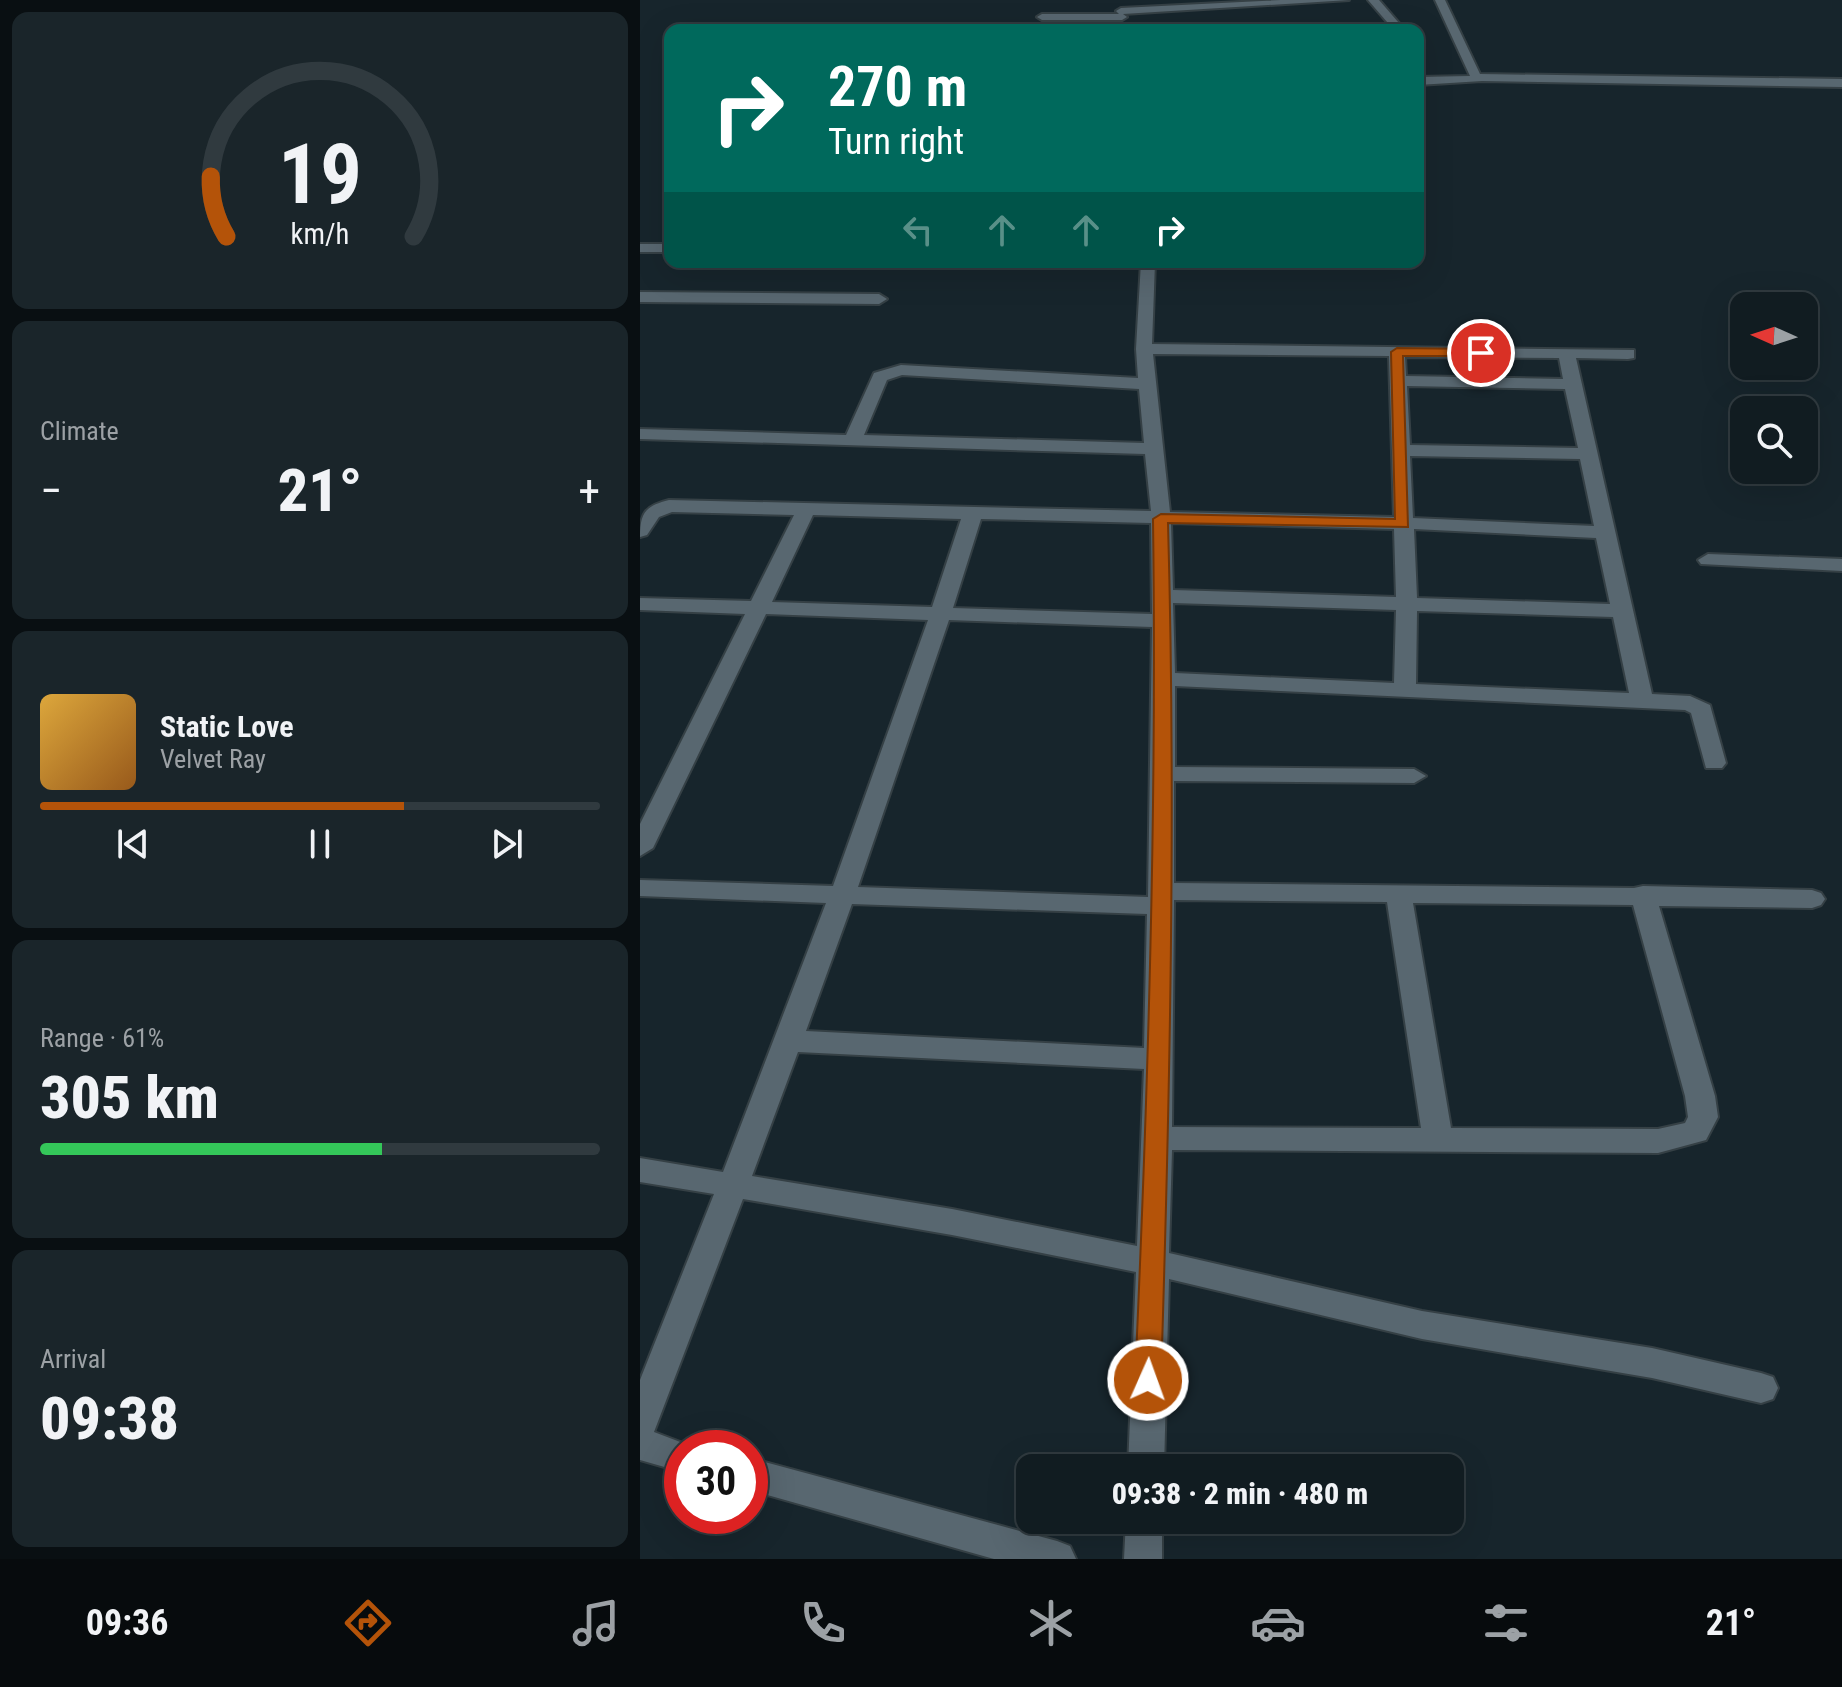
<!DOCTYPE html>
<meta charset="utf-8">
<style>
:root{--surface:#111c21;--page:#1a252a;--text:#f1f3f6;--muted:#9ca1a5;--line:#303a3f;--accent:#b45309}
body{margin:0;font-family:"Roboto Condensed",sans-serif;background:var(--page);color:var(--text);height:100vh;display:flex;flex-direction:column;font-size:30px;white-space:nowrap}
*{box-sizing:border-box;margin:0}
p{font-size:26px;color:var(--muted)}
.icon{flex:none;width:44px;height:44px;fill:none;stroke:currentColor;stroke-width:2;stroke-linecap:round;stroke-linejoin:round}
.map{position:relative;flex:1;overflow:hidden}
.panel{display:flex;flex-direction:column;gap:12px;padding:12px;background:#090f12;width:640px}
.panel>*{flex:none}
.hud{position:absolute;left:24px;top:24px;width:760px;height:244px;border-radius:16px;box-shadow:0 8px 32px #0002,0 0 0 2px var(--line);background:#00695c;color:#fff;overflow:hidden}
.needle{width:52px;rotate:273deg}
.controls{position:absolute;left:1090px;top:292px;display:grid;gap:16px}
.controls a{display:grid;place-items:center;width:88px;height:88px;border-radius:16px;background:var(--surface);box-shadow:0 8px 32px #0002,0 0 0 2px var(--line);font-size:40px}
.speed{position:absolute;left:24px;top:1430px;display:flex;gap:16px;font-size:40px;font-weight:700;text-align:center}
.speed>*{display:grid;place-content:center;width:104px;height:104px;border-radius:50%;background:var(--surface);box-shadow:0 8px 32px #0002,0 0 0 2px var(--line);line-height:1}
.speed .limit{border:12px solid #d22;background:#fff;color:#111}
.pin{position:absolute;display:grid;place-items:center;width:68px;height:68px;color:#fff;margin:-34px;border:4px solid #fff;border-radius:50%;box-shadow:0 2px 8px #0007}
.me{position:absolute;width:88px;margin:-44px;rotate:2deg;stroke-linejoin:round;filter:drop-shadow(0 0 6px #0008)}
.turn{display:flex;align-items:center;gap:28px;height:168px;padding:0 32px;font-size:36px}
.turn .icon{width:104px;height:104px;stroke-width:2.5}
.turn b{display:block;font-size:56px;line-height:68px}
.lanes{display:flex;align-items:center;height:76px;padding:0 32px;background:#0003;justify-content:center;gap:40px;direction:ltr}
.lanes .off{opacity:.35}
.big{font-size:60px;font-weight:800;line-height:1.1}
.panel .card{flex:1;display:flex;flex-direction:column;justify-content:center;gap:12px;min-width:0;padding:0 28px;border-radius:16px;background:var(--page)}
.panel .dial{align-items:center;gap:0}
.dial svg{height:208px;overflow:visible;fill:none;stroke:var(--line);stroke-width:7;stroke-linecap:round;text-anchor:middle}
.dial text{fill:var(--text);stroke:none}
.song{display:flex;align-items:center;gap:24px}
.cover{width:96px;height:96px;border-radius:12px;background:linear-gradient(135deg,hsl(40 70% 55%),hsl(30 70% 35%))}
.played{height:8px;border-radius:4px;background:linear-gradient(90deg,var(--accent) 65%,var(--line) 65%)}
.keys{display:flex;justify-content:space-around;direction:ltr}
.heat{display:flex;justify-content:space-between;align-items:center;font-size:44px;direction:ltr}
.charge{height:12px;border-radius:6px;background:linear-gradient(90deg,#34c759 61%,var(--line) 0)}
.trip{position:absolute;left:376px;top:1454px;width:448px;height:80px;border-radius:16px;background:var(--surface);box-shadow:0 8px 32px #0002,0 0 0 2px var(--line);font-weight:800;line-height:80px;text-align:center}
.tabs{display:flex;height:128px;justify-content:space-around;align-items:center;background:#070b0d;color:var(--muted)}
.tabs .icon{width:56px;height:56px}
.tabs .on{color:var(--accent)}
.tabs b{font-size:36px;color:var(--text)}
main{display:flex;flex:1;min-height:0}
.map>svg:first-child{display:block}
</style>
<main>
<section class="panel">
<div class="card dial"><svg viewBox="0 0 100 80">
<path d="M14 69A42 42 0 1 1 86 69"/>
<path d="M14 69A42 42 0 0 1 8 46" stroke="#b45309"/>
<text x="50" y="56" font-size="32" font-weight="700">19</text>
<text x="50" y="72" font-size="11">km/h</text>
</svg></div>
<div class="card"><p>Climate</p>
<div class="heat"><a>−</a><b class="big">21°</b><a>+</a></div>
</div>
<div class="card">
<div class="song"><i class="cover"></i><div><b>Static Love</b><p>Velvet Ray</p></div></div>
<div class="played"></div>
<div class="keys"><svg class="icon" aria-label="previous" viewBox="0 0 24 24"><path d="M18 5L8 12l10 7zM5 5v14"/></svg><svg class="icon" aria-label="pause" viewBox="0 0 24 24"><path d="M8 5v14M16 5v14"/></svg><svg class="icon" aria-label="next" viewBox="0 0 24 24"><path d="M6 5l10 7-10 7zM19 5v14"/></svg></div>
</div>
<div class="card"><p>Range · 61%</p><b class="big">305 km</b><div class="charge"></div></div>
<div class="card"><p>Arrival</p><b class="big">09:38</b></div>
</section>
<div class="map">
<svg width="1202" height="1559" viewBox="0 0 1202 1559">
<rect width="100%" height="100%" fill="#17252c"/>
<g fill="none" stroke-linecap="round" stroke-linejoin="round">
<g stroke="#354045" stroke-width="4">
<path id="minor" d="M641,0H709L483,14L487,17L482,20H402L397,17L402,14H479L476,11L481,8Z
M728,0H739L765,30H754Z
M795,0H805L840,74L1202,79V87L842,81L778,85V77L830,76Z
M690,26L694,27L695,30H685Z
M0,244H30V252H0Z
M501,262H515L512,344L994,350V358L988,359L936,358L1012,694L1050,696L1070,705L1086,763L1082,768H1066L1051,713L1045,710L535,686V767L774,769L786,776L774,783L534,781V883L994,888L1003,886L1172,890L1181,893L1185,899L1181,905L1172,908L1019,906L1075,1096L1078,1117L1066,1140L1018,1153L532,1150L529,1253L782,1311L1012,1348L1121,1373L1133,1377L1138,1388L1133,1399L1121,1403L1012,1378L782,1339L529,1279L524,1468H488L496,1272L312,1235L103,1199L14,1432L56,1448H42V1472L0,1460V1380L74,1194L0,1182V1158L83,1172L186,903L0,896V880L193,886L288,620L126,614L13,848L0,856V824L105,614L0,610V598L111,601L154,515L32,512L19,517L7,535L0,537C0,513 5,506 29,500L511,511L505,454L0,439V429L206,435L234,373L261,365L498,378L496,349ZM513,354L749,356L754,517L530,512ZM765,357L919,358L923,379L766,376ZM262,375L499,389L504,443L224,435L247,380ZM767,386L925,389L938,448L770,445ZM770,456L940,459L954,526L773,518ZM173,515L321,519L292,607L132,602ZM341,519L511,523L512,614L313,608ZM531,523L754,529L756,597L533,590ZM774,529L956,538L970,604L777,598ZM533,603L756,610L754,683L535,673ZM777,611L973,617L989,693L776,684ZM309,620L512,627L508,897L218,887ZM534,900L747,902L781,1128L532,1127ZM773,903L993,905L1045,1096L1048,1117L1045,1123L1018,1129L811,1128ZM212,904L507,914L504,1048L166,1031ZM158,1052L504,1069L497,1246L312,1209L112,1176Z
M0,292L239,294L247,299L239,304L0,302Z
M1068,554L1202,559V571L1061,564L1058,560Z
M110,1458L417,1541L430,1546L436,1559H354L110,1490Z
M486,1520H522V1559H484Z"/>
</g>
<use href="#minor" fill="#586770" fill-rule="evenodd"/>
</g>
<path fill="#b45309" stroke="#753606" stroke-width="2" d="M757,348L841,349L848,353L841,356H763L768,527L528,523C536,809 530,1094 521,1380L518,1388L508,1391L499,1388L495,1380C508,1093 517,806 513,519L521,514L755,519L751,352Z"/>
</svg>
<div class="controls">
<a><svg class="needle" viewBox="-14 -14 28 28"><path d="M0-13l5 13h-10z" fill="#e53935"/><path d="M0 13l5-13h-10z" fill="#9ca1a5"/></svg></a>
<a><svg class="icon" aria-label="search" viewBox="0 0 24 24"><circle cx="10" cy="10" r="6"/><path d="M15 15l6 6"/></svg></a>
</div>
<div class="speed"><div class="limit">30</div></div>
<div class="pin" style="left:841px;top:353px;background:#d93025"><svg class="icon" aria-label="arrive" viewBox="0 0 24 24"><path d="M6 21V4h12l-3 4 3 4H6"/></svg></div>
<svg class="me" style="left:508px;top:1380px" viewBox="-20 -20 40 40"><circle r="17" fill="#b45309" stroke="#fff" stroke-width="3"/><path d="M0-11L8 9 0 5-8 9z" fill="#fff"/></svg>
<div class="trip">09:38 · 2 min · 480 m</div>
<div class="hud">
<div class="turn"><svg class="icon" aria-label="right" viewBox="0 0 24 24"><path d="M7 20v-9h11M14 6l5 5-5 5"/></svg><div><b>270 m</b>Turn right</div></div>
<div class="lanes"><svg class="icon off" aria-label="left" viewBox="0 0 24 24"><path d="M17 20v-9H6M10 6l-5 5 5 5"/></svg><svg class="icon off" aria-label="ahead" viewBox="0 0 24 24"><path d="M12 20V5M6 11l6-6 6 6"/></svg><svg class="icon off" aria-label="ahead" viewBox="0 0 24 24"><path d="M12 20V5M6 11l6-6 6 6"/></svg><svg class="icon" aria-label="right" viewBox="0 0 24 24"><path d="M7 20v-9h11M14 6l5 5-5 5"/></svg></div>
</div>
</div>
</main>
<nav class="tabs">
<b>09:36</b>
<svg class="icon on" aria-label="directions" viewBox="0 0 24 24"><path d="M12 3l9 9-9 9-9-9zM9 14v-3h6M13 9l2 2-2 2"/></svg>
<svg class="icon" aria-label="music" viewBox="0 0 24 24"><path d="M9 18V5l10-2v13"/><circle cx="6" cy="18" r="3"/><circle cx="16" cy="16" r="3"/></svg>
<svg class="icon" aria-label="phone" viewBox="0 0 24 24"><path d="M5 4h4l2 5-3 2q2 4 5 5l2-3 5 2v4C11 20 4 13 5 4z"/></svg>
<svg class="icon" aria-label="climate" viewBox="0 0 24 24"><path d="M12 3v18M4 7l16 10M4 17L20 7"/></svg>
<svg class="icon" aria-label="car" viewBox="0 0 24 24"><path d="M5 17H2v-5l4-1 3-4h7l3 4 3 1v5h-3M9 17h6M6 11h13"/><circle cx="7" cy="17" r="2"/><circle cx="17" cy="17" r="2"/></svg>
<svg class="icon" aria-label="filters" viewBox="0 0 24 24"><path d="M4 7h16M4 17h16"/><circle cx="9" cy="7" r="2"/><circle cx="15" cy="17" r="2"/></svg>
<b>21°</b>
</nav>
